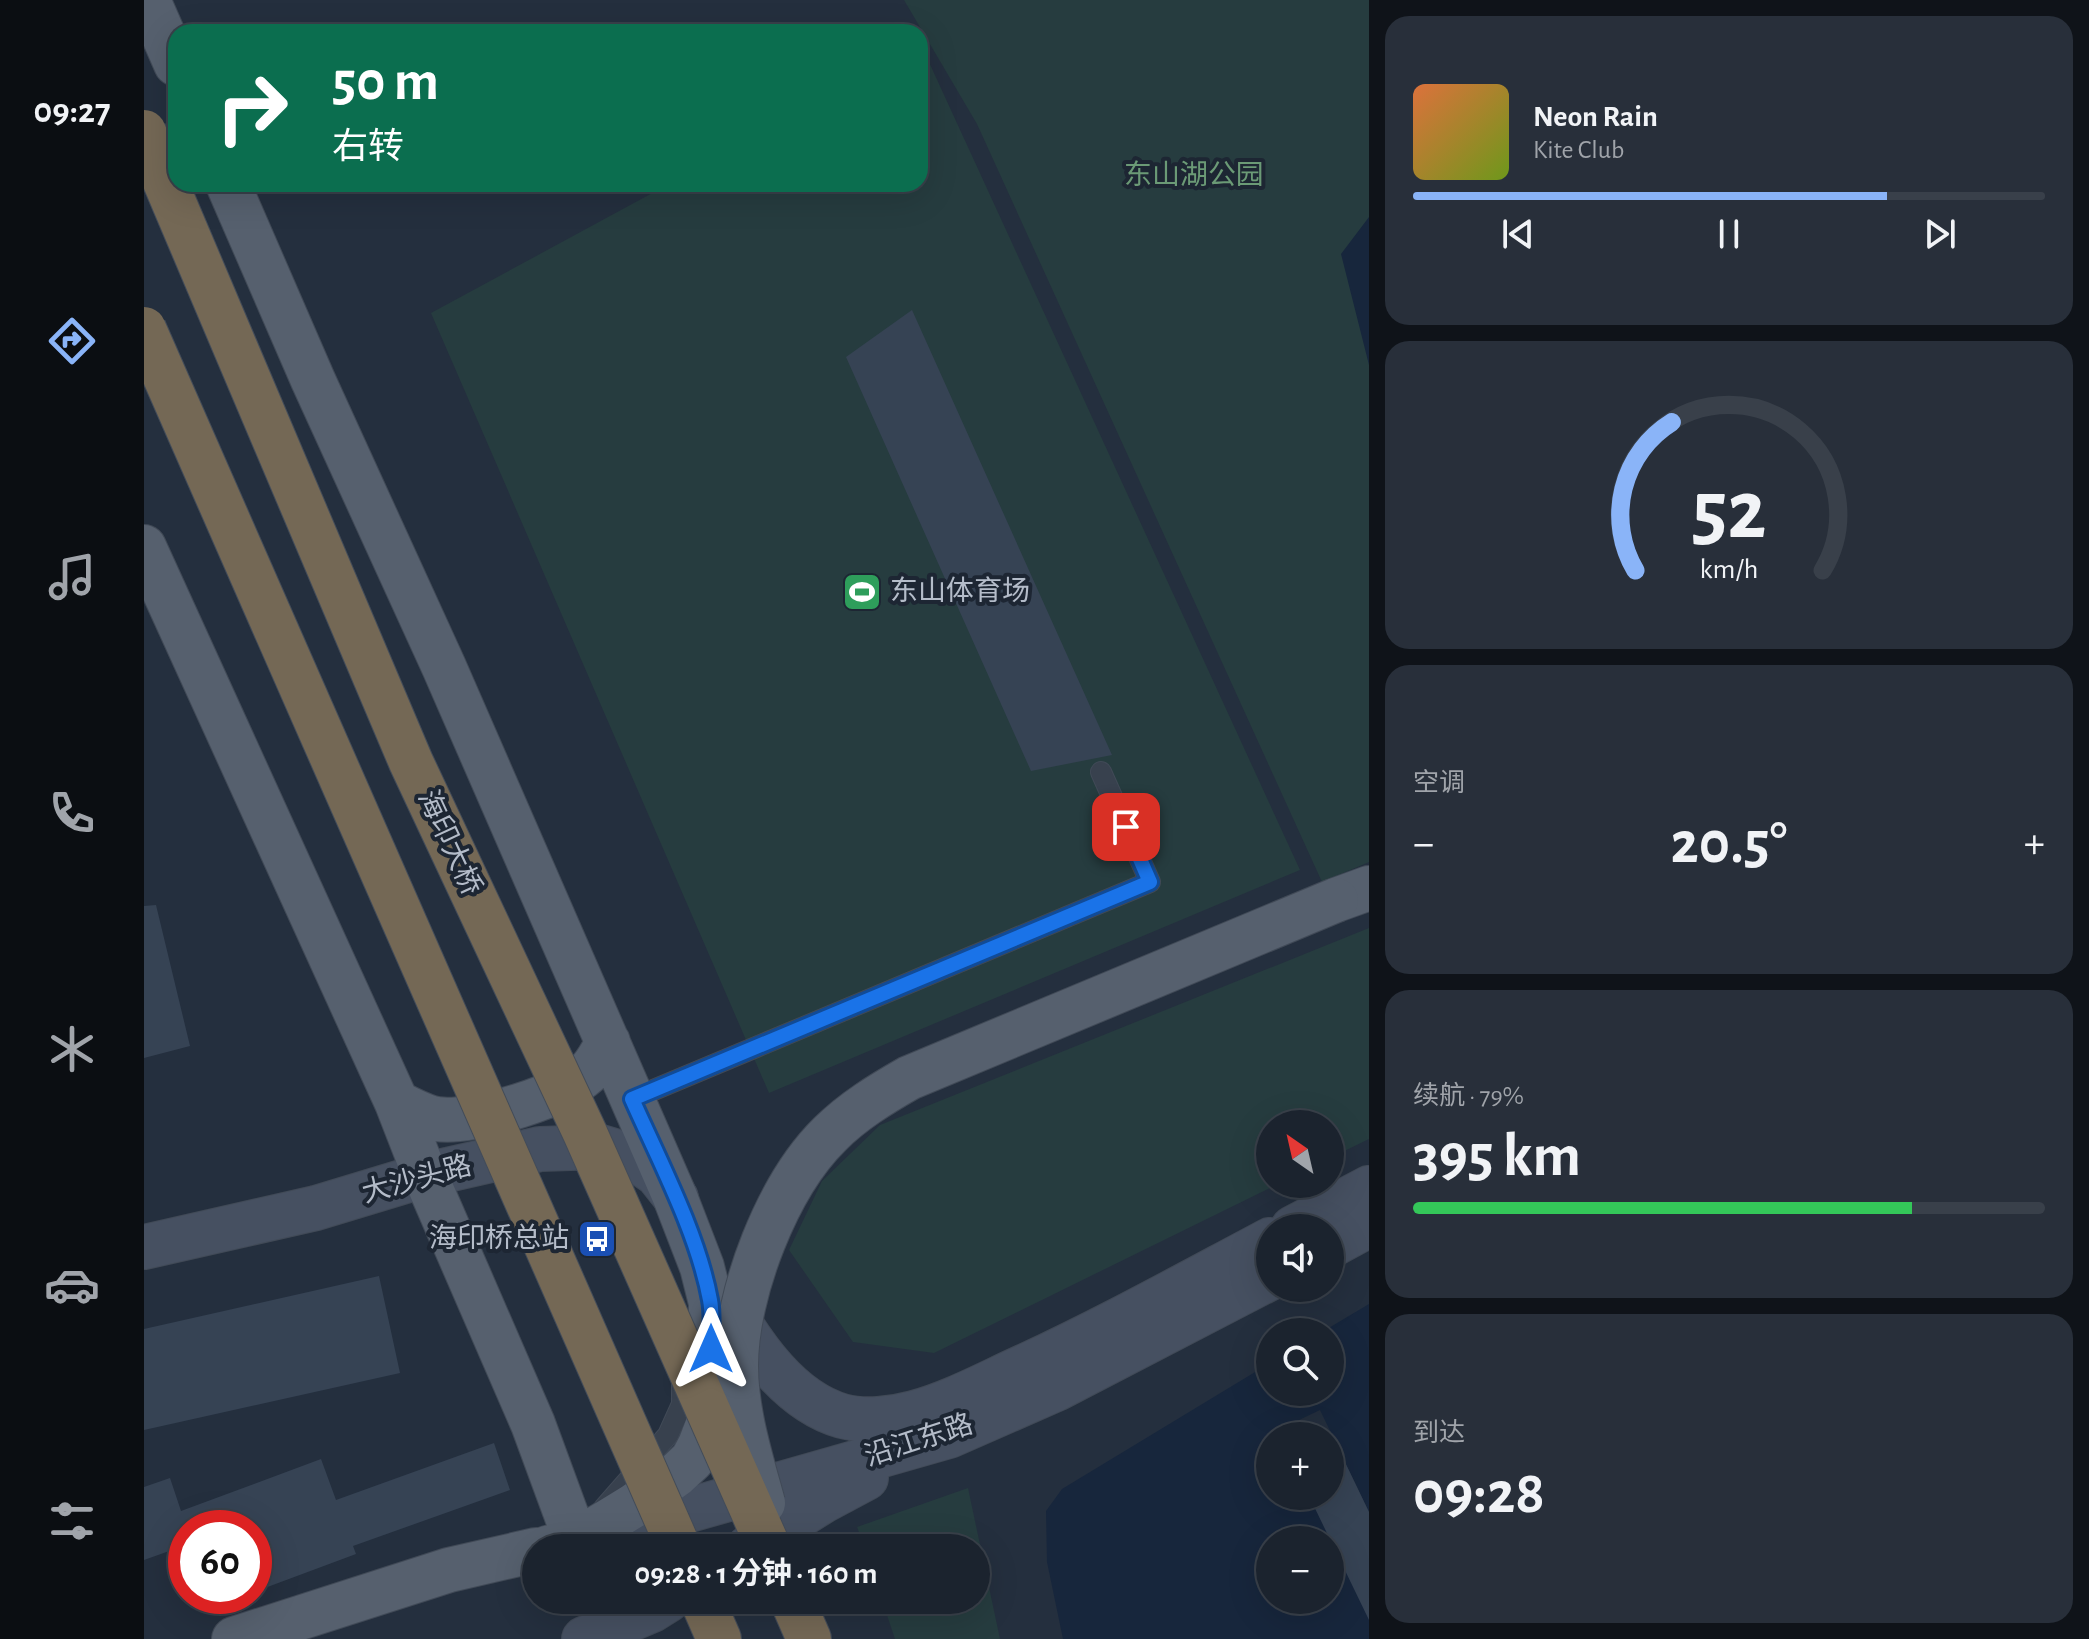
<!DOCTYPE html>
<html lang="zh">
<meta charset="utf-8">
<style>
:root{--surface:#1b232e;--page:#282f3a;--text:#f1f3f6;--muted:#a0a4aa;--line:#39404a;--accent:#8ab4f8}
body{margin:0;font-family:"Alegreya Sans","Noto Sans SC",sans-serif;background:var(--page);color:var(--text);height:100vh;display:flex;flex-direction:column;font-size:30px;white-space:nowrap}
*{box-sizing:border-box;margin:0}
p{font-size:26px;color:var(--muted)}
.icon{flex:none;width:44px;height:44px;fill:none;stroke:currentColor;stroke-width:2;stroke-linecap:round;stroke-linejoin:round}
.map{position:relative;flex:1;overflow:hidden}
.panel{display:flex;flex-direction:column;gap:16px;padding:16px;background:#0f1319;width:720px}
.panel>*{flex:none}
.guide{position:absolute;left:24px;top:24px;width:760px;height:168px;border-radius:24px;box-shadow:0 8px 32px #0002,0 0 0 2px var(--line);background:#0b6e4f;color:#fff;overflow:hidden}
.needle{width:52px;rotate:326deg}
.buttons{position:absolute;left:1112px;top:1110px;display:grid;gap:16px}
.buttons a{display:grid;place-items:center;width:88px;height:88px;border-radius:50%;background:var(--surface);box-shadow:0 8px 32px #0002,0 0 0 2px var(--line);font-size:40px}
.speed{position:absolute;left:24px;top:1510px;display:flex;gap:16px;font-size:40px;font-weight:700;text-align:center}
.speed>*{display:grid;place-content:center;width:104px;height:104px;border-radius:50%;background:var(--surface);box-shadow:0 8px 32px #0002,0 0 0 2px var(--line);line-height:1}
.speed .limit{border:12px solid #d22;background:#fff;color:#111}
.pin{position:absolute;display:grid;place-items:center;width:68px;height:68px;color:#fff;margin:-34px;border-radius:16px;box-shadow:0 4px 12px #0006}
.me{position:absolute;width:88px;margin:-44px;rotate:0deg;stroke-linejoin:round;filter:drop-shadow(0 0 6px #0008)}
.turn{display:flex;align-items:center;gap:28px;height:168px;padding:0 32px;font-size:36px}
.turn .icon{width:104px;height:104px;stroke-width:2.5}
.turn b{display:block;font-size:56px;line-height:68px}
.big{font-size:60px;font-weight:700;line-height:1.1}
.panel .tile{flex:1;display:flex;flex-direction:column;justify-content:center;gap:12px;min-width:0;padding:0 28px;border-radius:24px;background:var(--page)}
.panel .dial{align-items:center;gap:0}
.dial svg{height:208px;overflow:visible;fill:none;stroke:var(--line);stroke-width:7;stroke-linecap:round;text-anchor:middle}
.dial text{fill:var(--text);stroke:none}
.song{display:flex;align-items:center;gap:24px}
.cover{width:96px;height:96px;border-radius:12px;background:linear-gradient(135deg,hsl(20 70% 55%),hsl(80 70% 35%))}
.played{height:8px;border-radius:4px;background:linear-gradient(90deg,var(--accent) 75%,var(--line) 75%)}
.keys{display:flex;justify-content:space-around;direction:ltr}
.heat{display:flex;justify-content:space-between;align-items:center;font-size:44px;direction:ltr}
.charge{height:12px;border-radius:6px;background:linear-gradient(90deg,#34c759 79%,var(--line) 0)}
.trip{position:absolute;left:378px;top:1534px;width:468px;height:80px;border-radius:40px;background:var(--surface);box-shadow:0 8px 32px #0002,0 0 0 2px var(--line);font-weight:700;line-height:80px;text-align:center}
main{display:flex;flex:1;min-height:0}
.tab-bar{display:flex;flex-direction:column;width:144px;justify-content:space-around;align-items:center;background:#0b0e12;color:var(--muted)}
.tab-bar .icon{width:56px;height:56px}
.tab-bar .on{color:var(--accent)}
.tab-bar b{font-size:36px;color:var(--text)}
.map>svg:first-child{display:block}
</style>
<main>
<nav class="tab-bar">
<b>09:27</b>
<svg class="icon on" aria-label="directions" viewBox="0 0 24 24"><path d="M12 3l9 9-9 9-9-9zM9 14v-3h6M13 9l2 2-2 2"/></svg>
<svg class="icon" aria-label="music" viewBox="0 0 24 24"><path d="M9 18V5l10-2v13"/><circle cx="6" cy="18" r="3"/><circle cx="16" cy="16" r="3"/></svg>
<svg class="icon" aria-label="phone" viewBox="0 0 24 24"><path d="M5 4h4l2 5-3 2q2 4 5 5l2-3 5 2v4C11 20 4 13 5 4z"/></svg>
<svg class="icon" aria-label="climate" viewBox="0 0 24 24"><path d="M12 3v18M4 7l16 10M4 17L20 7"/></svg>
<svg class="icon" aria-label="car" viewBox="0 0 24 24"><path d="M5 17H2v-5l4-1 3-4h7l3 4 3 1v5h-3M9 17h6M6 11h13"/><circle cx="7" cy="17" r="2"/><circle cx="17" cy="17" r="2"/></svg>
<svg class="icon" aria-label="filters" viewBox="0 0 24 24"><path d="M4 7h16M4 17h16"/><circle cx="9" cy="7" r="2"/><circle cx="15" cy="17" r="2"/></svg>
</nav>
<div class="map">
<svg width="1225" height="1639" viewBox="0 0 1225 1639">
<rect width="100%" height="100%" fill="#242f3e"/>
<path fill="#263c3f" d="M760,0H1225V862L1178,882L833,124Z
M778,47L1156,870L625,1093L287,313L525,184H776Z
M1225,928V1139L1186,1158V1124H1126V1184H1134L790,1353L709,1342L645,1250L678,1181L736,1125Z
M824,1488L856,1639H751L738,1600H832V1548H721L713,1527Z"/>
<path fill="#17263c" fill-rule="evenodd" d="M1225,217V365L1197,254Z
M1225,1304V1639H919L903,1562L902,1511L918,1489L1126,1363V1392H1186V1332H1178ZM1126,1436H1186V1496H1126ZM1126,1540H1186V1600H1126Z"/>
<path fill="#242f3e" d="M1176,1410L1225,1512V1572L1186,1496V1436H1137L1134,1430Z"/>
<path fill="#364354" d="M768,310L968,755L887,771L702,357Z
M12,905L46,1046L0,1058V906Z
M235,1276L256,1373L0,1430V1329Z
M1186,1431L1225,1512V1620L1165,1496H1186Z
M350,1443L366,1490L209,1546L212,1554L110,1592V1528H42V1545L0,1560V1487L26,1478L37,1511L177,1459L192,1500Z"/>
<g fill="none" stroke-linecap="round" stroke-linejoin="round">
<g stroke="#414a57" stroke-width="22">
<path id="lane" d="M488,1099L1006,882L957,772
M460,1508L524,1435L538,1404V1378"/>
</g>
<g stroke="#414a57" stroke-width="46">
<path id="secondary" d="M1149,1228L1225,1188
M1186,1246L1225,1225
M0,1247L172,1208L281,1175L396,1149L457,1147L487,1156L513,1174L532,1198
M584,1303C609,1347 646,1401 698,1416C720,1422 748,1419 770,1413C807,1403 842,1384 877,1368C962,1329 1043,1284 1126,1240
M486,1527L805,1436L912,1389L1126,1278
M604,1548L679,1501L722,1478
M440,1639L508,1610L524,1600"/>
</g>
<g stroke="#414a57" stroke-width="46">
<path id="primary" d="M4,0L32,64
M84,184L169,380L300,667L531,1197L558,1267L567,1303V1401L564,1424L556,1445L548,1460L532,1475L489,1506L432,1541L403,1548
M0,547L253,1103L281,1175L389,1424L432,1541
M1192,900L1225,888
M253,1103C265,1108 280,1117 293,1119C326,1125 426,1095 447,1069C454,1061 459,1051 464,1042
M90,1639L305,1570L392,1550"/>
</g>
<g stroke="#434c59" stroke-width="46">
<path id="highway" d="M558,1600L575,1639
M648,1600L665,1639"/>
</g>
<use href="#lane" stroke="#38414e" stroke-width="20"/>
<use href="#secondary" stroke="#465061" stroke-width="44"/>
<use href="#primary" stroke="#56606e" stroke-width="44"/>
<use href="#highway" stroke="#746855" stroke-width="44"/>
<g stroke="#414a57" stroke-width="46" stroke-linecap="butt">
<path id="primary-bridge" d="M619,1503C607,1459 592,1413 592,1366C592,1293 633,1186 686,1134C709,1111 737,1094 765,1078L1192,900"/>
</g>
<g stroke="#434c59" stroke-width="46" stroke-linecap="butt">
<path id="highway-bridge" d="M0,132L267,762L441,1133L625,1548
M0,329L535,1548"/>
</g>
<use href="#primary-bridge" stroke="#56606e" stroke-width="44"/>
<use href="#highway-bridge" stroke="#746855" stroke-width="44"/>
</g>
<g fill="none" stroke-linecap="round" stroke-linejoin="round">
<g stroke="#114b97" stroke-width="20">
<path id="route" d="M567,1349C567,1333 569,1315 566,1300C554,1234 515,1160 488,1099L1006,882L982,827"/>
</g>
<use href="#route" stroke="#1a73e8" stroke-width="14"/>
</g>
<defs>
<g id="stadium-square" transform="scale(2)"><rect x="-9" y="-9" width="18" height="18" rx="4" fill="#2e9e5b" stroke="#1d2633"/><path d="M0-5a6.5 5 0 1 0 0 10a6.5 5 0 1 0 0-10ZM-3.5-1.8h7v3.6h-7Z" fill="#fff"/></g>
<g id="bus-square" transform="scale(2)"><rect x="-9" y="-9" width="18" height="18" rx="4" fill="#1a4fb4" stroke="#1d2633"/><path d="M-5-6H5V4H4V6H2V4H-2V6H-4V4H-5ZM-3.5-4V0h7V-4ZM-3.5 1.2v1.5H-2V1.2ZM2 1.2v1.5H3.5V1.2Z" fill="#fff"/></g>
</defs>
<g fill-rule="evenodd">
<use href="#stadium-square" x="718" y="592"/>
<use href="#bus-square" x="453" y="1239"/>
</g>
<g text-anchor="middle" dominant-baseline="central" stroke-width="8" stroke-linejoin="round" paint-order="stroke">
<g font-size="28" fill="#6b9a76" stroke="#1d2633">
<text x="1050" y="176">东山湖公园</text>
</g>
<g font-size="28" fill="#b4bcc9" stroke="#1d2633" text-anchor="start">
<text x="746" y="592">东山体育场</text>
<text x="425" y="1239" text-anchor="end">海印桥总站</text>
</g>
<g font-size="28" fill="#b4bcc9" stroke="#1d2633">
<text transform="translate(305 843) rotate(65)">海印大桥</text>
<text transform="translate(273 1180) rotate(-15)">大沙头路</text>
<text transform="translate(775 1441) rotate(-18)">沿江东路</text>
</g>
</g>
</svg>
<div class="buttons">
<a><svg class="needle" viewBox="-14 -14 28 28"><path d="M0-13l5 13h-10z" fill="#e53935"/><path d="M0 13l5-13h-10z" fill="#a0a4aa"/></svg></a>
<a><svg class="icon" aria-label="sound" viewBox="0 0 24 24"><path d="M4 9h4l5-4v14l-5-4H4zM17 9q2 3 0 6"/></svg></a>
<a><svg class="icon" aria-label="search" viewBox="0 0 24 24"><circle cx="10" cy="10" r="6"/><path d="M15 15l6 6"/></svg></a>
<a>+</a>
<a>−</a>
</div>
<div class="speed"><div class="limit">60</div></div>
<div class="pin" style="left:982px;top:827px;background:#d93025"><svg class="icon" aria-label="arrive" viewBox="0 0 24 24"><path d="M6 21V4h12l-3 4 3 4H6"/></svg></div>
<svg class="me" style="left:567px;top:1349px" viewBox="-20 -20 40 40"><path d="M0-17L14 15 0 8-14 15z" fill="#1a73e8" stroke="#fff" stroke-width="4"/></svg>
<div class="trip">09:28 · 1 分钟 · 160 m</div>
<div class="guide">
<div class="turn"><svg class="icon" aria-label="right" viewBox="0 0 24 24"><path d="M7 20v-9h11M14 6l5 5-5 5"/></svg><div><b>50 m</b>右转</div></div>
</div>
</div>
<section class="panel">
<div class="tile">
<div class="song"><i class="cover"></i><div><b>Neon Rain</b><p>Kite Club</p></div></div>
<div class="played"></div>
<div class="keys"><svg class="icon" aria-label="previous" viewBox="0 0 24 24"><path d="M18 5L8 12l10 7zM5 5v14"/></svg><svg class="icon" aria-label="pause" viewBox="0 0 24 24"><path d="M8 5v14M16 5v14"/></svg><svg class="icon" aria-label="next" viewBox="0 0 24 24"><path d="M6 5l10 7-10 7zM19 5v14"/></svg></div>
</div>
<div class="tile dial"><svg viewBox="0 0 100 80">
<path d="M14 69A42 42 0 1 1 86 69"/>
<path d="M14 69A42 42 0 0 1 28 12" stroke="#8ab4f8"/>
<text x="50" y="56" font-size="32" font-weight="700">52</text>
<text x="50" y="72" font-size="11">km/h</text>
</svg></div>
<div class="tile"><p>空调</p>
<div class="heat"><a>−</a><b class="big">20.5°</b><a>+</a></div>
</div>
<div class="tile"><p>续航 · 79%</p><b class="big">395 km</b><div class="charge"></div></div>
<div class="tile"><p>到达</p><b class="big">09:28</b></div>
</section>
</main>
